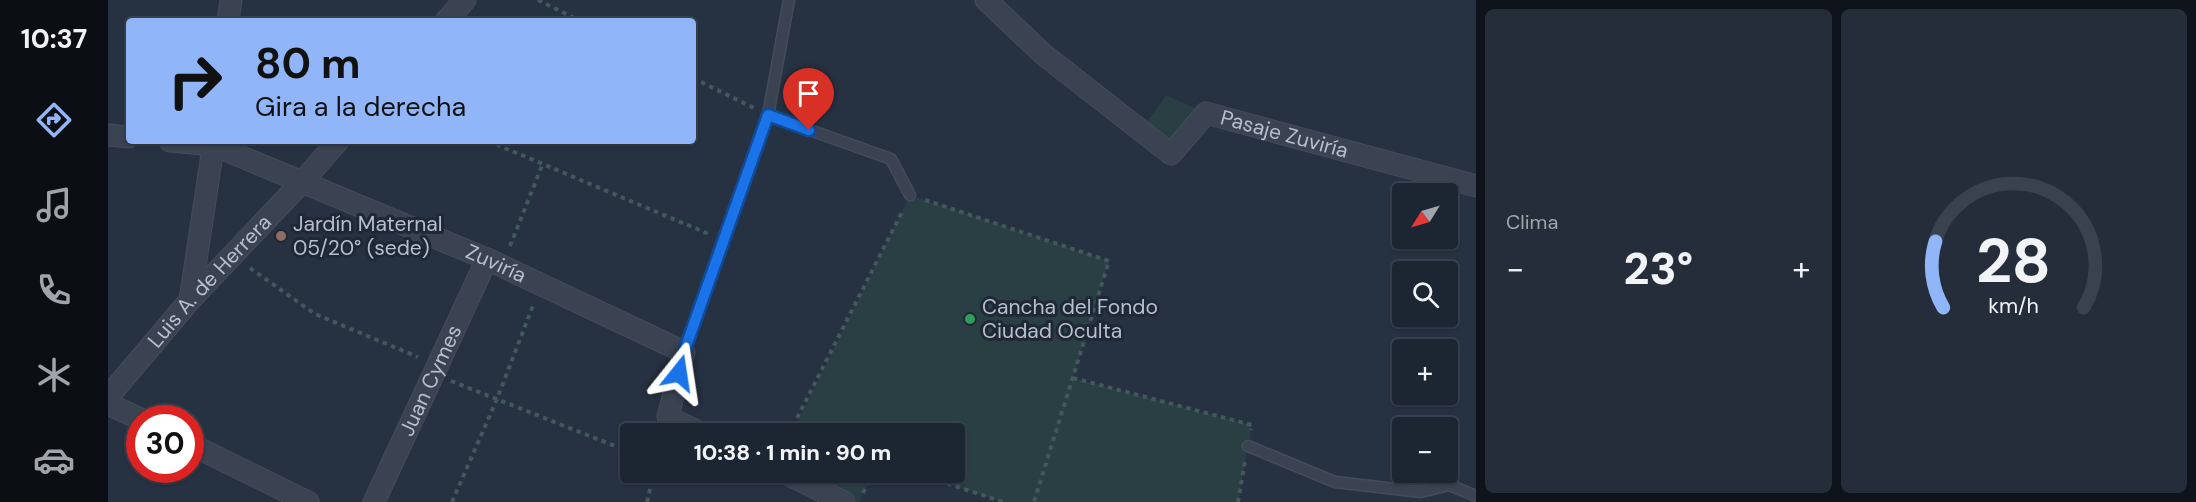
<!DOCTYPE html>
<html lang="es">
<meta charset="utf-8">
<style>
:root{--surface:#1c2532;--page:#252d3a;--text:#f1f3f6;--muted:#a0a5ac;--line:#3a424d;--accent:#90b5f8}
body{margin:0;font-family:"DM Sans",sans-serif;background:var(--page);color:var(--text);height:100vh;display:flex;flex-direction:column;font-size:22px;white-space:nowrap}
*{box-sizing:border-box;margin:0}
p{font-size:20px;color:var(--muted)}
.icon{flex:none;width:33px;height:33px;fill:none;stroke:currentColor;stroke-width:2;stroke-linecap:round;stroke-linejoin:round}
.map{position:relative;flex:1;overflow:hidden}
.panel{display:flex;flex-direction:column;gap:9px;padding:9px;background:#0f141c;width:720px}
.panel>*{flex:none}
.hud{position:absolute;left:18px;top:18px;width:570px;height:126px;border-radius:6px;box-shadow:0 2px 4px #0004,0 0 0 2px var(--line);background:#90b5f8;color:#111;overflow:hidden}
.needle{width:39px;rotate:233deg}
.controls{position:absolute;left:1284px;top:183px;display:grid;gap:12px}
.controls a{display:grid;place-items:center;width:66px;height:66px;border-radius:6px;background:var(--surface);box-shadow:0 2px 4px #0004,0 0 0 2px var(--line);font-size:30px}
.speed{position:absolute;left:18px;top:405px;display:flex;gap:12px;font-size:30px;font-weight:700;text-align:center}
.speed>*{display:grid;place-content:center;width:78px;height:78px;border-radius:50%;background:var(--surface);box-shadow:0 2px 4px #0004,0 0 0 2px var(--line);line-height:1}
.speed .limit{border:9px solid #d22;background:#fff;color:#111}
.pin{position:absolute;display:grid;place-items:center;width:51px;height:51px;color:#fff;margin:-62px -26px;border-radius:50% 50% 50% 0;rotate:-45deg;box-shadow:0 0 6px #0007}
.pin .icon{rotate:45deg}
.me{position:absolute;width:66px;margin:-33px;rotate:15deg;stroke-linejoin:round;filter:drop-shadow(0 0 4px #0008)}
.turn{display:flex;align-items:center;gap:21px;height:126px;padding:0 30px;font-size:27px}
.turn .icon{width:78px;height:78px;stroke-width:2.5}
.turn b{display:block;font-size:42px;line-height:51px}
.big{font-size:45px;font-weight:800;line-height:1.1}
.panel .tile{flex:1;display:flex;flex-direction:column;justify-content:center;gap:9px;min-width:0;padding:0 21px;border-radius:9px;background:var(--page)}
.panel .dial{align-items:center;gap:0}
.dial svg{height:156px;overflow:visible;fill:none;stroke:var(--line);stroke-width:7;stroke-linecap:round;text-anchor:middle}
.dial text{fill:var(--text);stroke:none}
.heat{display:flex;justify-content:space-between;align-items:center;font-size:33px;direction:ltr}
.panel .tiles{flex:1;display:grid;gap:9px;grid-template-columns:repeat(2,1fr)}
.trip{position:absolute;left:512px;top:423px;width:345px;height:60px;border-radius:6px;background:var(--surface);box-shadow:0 2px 4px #0004,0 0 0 2px var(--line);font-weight:800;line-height:60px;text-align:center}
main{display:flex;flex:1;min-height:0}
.dock{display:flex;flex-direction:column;width:108px;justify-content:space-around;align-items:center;background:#0b0f14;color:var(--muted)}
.dock .icon{width:42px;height:42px}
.dock .on{color:var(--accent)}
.dock b{font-size:27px;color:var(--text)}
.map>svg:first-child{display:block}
</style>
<main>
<nav class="dock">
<b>10:37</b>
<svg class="icon on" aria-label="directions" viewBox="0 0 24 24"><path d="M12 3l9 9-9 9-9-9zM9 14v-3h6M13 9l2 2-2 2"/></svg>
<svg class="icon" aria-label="music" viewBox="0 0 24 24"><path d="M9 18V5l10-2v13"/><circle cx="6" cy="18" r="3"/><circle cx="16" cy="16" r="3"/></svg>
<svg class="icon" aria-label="phone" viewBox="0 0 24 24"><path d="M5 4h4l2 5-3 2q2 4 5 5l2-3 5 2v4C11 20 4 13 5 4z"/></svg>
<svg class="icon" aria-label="climate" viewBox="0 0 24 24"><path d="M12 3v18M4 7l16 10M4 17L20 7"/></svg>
<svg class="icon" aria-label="car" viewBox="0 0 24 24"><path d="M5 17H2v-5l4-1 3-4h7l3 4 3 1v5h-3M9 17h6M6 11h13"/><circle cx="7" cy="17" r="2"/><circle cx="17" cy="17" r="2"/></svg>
</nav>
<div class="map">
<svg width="1368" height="502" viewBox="0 0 1368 502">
<rect width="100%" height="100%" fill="#263142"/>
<path fill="#293f43" d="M1058,95L1098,113L1063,154L1033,131Z
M802,195L1001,261L965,378L1144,425L1130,502H895L805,473L846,472V434H684Z
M675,473H765L751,502H736Z"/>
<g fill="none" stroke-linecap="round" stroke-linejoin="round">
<g stroke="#444c5b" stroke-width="13">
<path id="service" d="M660,115L681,0
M576,352L660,115L783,159L802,195
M1140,446L1227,482L1313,492L1341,485L1368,496"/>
</g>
<g stroke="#444c5b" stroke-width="23">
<g id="minor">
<path id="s1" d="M878,0L935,54L1063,154L1098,113L1368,186"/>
<path d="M120,21L123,0"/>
<path d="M338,21L357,0"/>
<path d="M0,135L21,137"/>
<path id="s2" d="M62,141L105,145L379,259L576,352L560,417L595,434"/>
<path d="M82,300L106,141"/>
<path id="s3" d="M0,397L82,300L194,182L230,141"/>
<path d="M0,404L32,419"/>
<path d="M82,444L200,502"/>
<path d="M675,472L736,502"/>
<path id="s4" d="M266,502L379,259"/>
</g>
</g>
<path stroke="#42585b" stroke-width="4" stroke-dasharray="4.5 4.5" stroke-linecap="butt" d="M430,0L472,21
M585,78L646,108
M380,141L601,234
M817,200L1001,261L926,502
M402,246L435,163
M142,268L207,314L310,357
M965,378L1144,425L1143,430
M343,381L522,452
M682,432L687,434
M681,434L795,210
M805,472L895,502
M755,493L765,472
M344,502L389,399L426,303
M539,502L546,472
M1130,502L1137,461"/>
<use href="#service" stroke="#3b4352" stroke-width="10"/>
<use href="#minor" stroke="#3b4352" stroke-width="21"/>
</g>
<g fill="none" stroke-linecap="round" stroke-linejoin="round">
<g stroke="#114b97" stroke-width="15">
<path id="route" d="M571,373L576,352L660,115L701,130"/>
</g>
<use href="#route" stroke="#1a73e8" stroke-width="10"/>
</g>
<circle fill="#8d6e63" stroke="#1f2837" stroke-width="2" cx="173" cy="236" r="6"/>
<circle fill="#2e9e5b" stroke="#1f2837" stroke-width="2" cx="862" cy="319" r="6"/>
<g text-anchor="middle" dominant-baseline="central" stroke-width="6" stroke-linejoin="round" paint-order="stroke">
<g font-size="21" fill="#b8bfcc" stroke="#1f2837">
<text stroke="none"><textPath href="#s1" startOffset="376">Pasaje Zuviría</textPath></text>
<text stroke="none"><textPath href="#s2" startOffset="350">Zuviría</textPath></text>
<text stroke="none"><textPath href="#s3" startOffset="154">Luis A. de Herrera</textPath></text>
<text stroke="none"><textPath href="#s4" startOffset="134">Juan Cymes</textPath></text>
</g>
<g font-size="21" fill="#b8bfcc" stroke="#1f2837" text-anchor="start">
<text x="185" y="224">Jardín Maternal<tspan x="185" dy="24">05/20° (sede)</tspan></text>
<text x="874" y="307">Cancha del Fondo<tspan x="874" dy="24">Ciudad Oculta</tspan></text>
</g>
</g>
</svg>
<div class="controls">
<a><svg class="needle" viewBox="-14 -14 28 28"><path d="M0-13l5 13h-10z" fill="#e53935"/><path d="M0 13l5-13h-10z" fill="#a0a5ac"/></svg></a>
<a><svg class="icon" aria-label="search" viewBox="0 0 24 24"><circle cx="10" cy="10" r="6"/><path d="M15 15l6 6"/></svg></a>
<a>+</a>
<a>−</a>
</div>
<div class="speed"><div class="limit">30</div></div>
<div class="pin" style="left:701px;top:130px;background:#d93025"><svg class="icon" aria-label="arrive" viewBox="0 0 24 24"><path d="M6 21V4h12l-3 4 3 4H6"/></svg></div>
<svg class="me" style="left:571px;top:373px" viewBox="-20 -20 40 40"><path d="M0-17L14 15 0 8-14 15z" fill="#1a73e8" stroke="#fff" stroke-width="4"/></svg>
<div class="trip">10:38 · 1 min · 90 m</div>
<div class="hud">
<div class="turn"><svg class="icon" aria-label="right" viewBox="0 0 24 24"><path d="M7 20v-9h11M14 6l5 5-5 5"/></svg><div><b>80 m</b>Gira a la derecha</div></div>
</div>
</div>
<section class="panel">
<div class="tiles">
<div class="tile"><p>Clima</p>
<div class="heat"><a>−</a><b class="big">23°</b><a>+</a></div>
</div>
<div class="tile dial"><svg viewBox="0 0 100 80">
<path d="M14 69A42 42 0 1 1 86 69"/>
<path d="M14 69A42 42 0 0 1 10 35" stroke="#90b5f8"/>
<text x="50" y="56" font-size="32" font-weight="700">28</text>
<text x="50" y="72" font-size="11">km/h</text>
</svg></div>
</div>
</section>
</main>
